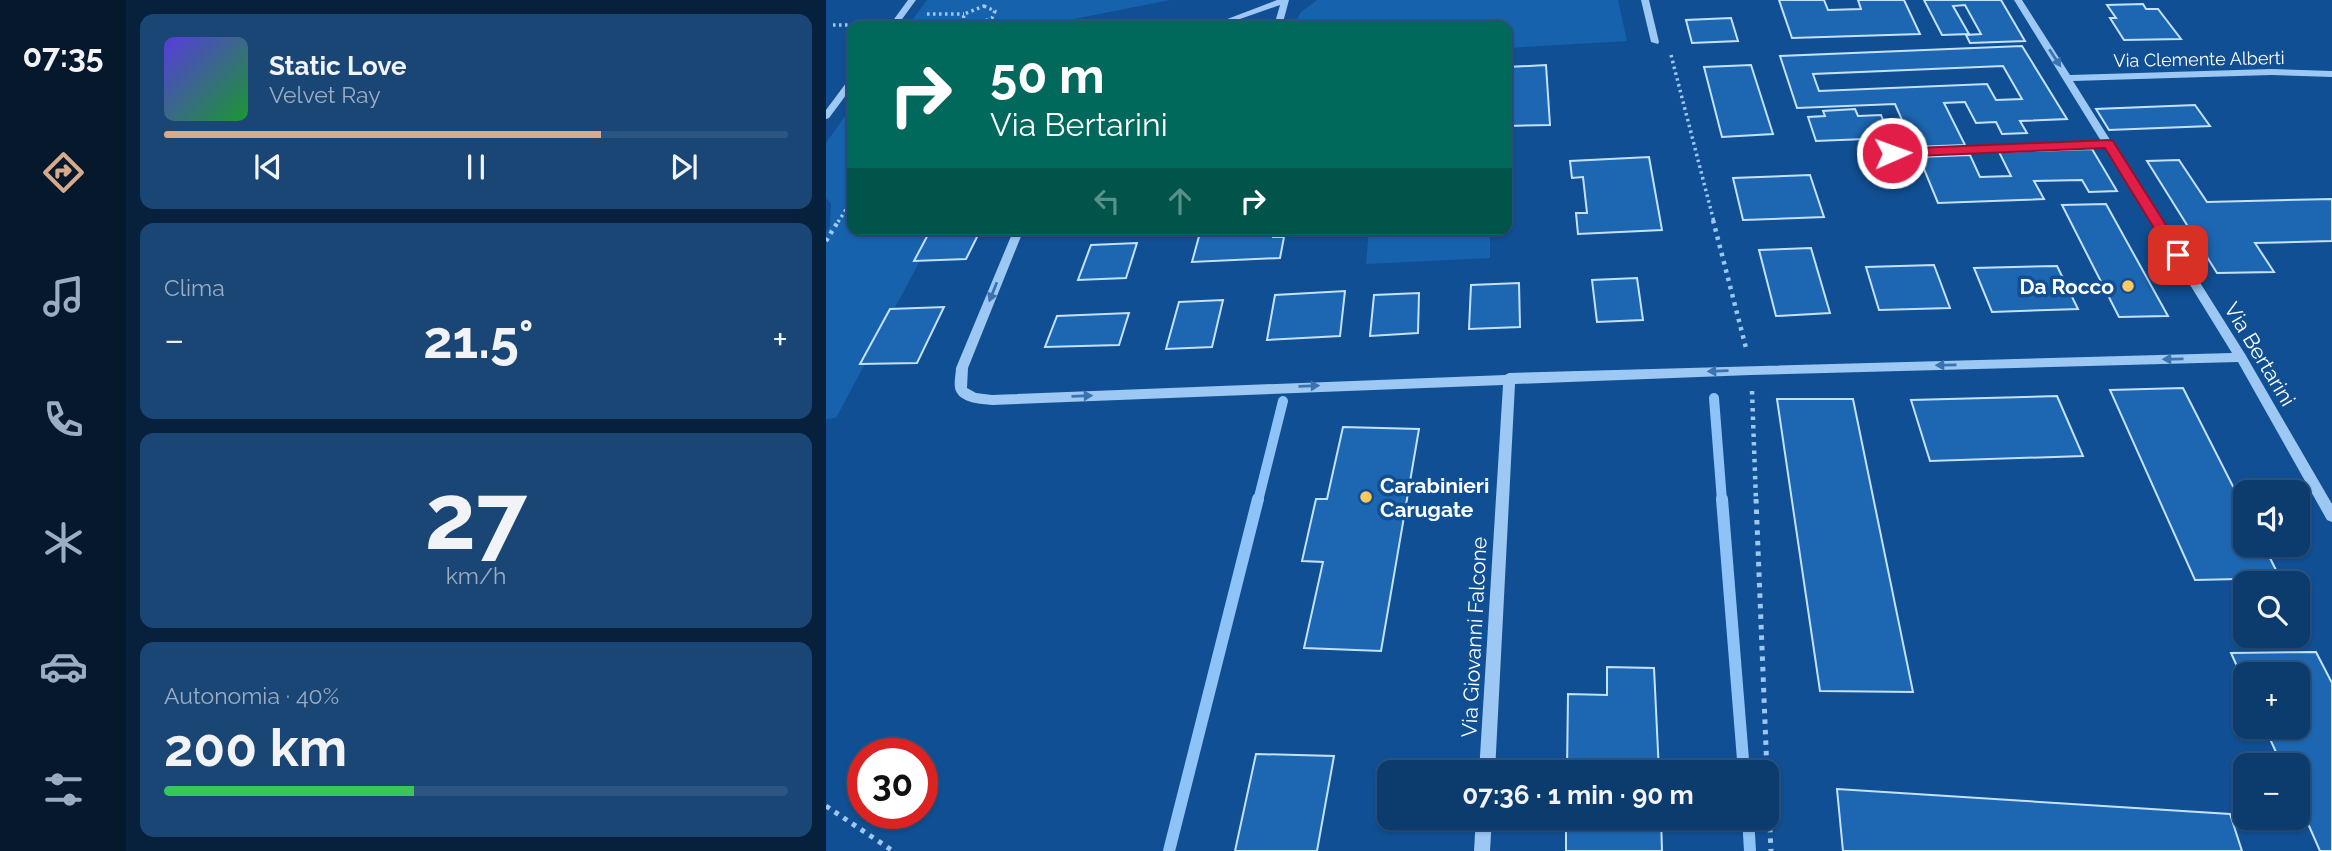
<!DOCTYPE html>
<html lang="it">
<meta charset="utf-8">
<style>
:root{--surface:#0c3b6e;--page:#1a4676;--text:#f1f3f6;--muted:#9aadc2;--line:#2c5581;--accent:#d6ab8b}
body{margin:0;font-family:Raleway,sans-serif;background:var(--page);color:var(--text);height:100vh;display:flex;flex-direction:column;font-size:26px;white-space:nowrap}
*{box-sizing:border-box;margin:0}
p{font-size:23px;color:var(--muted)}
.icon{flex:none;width:38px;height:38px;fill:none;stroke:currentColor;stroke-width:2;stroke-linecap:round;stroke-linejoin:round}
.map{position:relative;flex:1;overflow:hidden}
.details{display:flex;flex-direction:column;gap:14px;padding:14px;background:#07203c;width:700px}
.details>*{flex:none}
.banner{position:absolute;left:21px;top:21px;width:665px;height:214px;border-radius:14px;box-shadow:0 2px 5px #0004,0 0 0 2px var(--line);background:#00695c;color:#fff;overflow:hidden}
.controls{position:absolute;left:1407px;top:480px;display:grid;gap:14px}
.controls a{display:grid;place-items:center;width:77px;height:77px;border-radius:14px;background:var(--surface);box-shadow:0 2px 5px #0004,0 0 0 2px var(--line);font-size:35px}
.speed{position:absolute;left:21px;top:738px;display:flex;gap:14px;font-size:35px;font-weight:700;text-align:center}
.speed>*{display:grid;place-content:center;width:91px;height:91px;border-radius:50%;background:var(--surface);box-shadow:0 2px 5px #0004,0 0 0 2px var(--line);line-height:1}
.speed .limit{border:10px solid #d22;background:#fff;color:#111}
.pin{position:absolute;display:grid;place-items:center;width:60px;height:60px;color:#fff;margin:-30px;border-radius:14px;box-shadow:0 4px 10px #0006}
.me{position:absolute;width:77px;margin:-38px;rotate:88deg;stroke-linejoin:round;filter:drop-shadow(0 0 5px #0008)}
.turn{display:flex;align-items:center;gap:24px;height:147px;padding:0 28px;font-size:32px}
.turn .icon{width:91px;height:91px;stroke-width:2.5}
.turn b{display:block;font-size:49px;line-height:60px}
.lanes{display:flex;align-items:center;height:66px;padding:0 28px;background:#0003;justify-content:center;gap:35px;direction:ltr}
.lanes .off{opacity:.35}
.big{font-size:52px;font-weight:700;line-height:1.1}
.details .tile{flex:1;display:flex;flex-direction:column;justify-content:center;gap:10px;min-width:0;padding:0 24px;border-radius:14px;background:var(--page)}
.details .dial{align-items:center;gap:0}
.dial b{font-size:91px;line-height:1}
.song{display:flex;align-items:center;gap:21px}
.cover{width:84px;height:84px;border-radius:10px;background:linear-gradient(135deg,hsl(250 70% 55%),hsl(130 70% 35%))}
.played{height:7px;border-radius:4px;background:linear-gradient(90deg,var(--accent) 70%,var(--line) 70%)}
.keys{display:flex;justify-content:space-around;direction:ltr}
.heat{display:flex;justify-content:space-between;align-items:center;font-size:38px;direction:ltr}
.charge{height:10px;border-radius:5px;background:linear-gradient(90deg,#34c759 40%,var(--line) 0)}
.trip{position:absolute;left:551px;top:760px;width:402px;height:70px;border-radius:14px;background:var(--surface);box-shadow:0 2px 5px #0004,0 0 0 2px var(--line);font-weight:700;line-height:70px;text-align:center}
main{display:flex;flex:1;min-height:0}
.menu{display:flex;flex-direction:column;width:126px;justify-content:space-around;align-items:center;background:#05182c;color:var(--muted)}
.menu .icon{width:49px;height:49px}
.menu .selected{color:var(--accent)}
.menu b{font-size:32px;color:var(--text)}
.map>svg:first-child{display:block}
</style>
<main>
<nav class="menu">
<b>07:35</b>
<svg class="icon selected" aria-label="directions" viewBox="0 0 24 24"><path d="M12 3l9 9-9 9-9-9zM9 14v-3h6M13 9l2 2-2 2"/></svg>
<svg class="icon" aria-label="music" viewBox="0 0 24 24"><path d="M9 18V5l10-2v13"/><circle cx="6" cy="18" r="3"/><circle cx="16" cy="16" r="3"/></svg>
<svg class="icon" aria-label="phone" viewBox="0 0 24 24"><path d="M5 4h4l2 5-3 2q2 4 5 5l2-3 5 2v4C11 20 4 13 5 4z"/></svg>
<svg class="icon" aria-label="climate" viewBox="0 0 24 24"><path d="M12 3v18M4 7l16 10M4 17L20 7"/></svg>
<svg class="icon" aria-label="car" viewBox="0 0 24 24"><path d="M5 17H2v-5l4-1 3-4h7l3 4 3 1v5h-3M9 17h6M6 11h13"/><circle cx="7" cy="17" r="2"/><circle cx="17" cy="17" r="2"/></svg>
<svg class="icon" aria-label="filters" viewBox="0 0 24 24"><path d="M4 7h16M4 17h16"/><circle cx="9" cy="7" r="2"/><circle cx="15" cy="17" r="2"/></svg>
</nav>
<section class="details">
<div class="tile">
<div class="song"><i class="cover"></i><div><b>Static Love</b><p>Velvet Ray</p></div></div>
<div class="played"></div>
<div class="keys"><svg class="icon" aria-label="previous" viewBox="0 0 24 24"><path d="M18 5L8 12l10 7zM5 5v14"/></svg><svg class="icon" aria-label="pause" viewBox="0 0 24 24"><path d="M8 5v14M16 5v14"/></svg><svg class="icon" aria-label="next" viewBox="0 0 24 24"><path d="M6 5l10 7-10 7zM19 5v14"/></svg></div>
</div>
<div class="tile"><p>Clima</p>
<div class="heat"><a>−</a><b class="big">21.5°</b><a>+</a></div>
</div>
<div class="tile dial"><b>27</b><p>km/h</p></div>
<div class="tile"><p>Autonomia · 40%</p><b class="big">200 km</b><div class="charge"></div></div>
</section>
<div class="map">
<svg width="1506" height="851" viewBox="0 0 1506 851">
<rect width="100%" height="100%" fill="#104f93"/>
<path fill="#1762ad" d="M101,0H344L213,26H82Z
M491,0H792L801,41L681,48V26H469L474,13Z
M26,106V229H111L10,418L0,419V232L4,226L5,204L0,198V143Z
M543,229H664V258L540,264Z"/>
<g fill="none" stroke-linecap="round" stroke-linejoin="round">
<path stroke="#8dc3f7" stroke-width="10" d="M888,398L896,501
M432,501L457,401"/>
<path stroke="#8dc3f7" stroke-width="12" d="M896,499L918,772
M922,817L924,851
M343,851L432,499"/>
</g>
<path fill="#1d67b2" stroke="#c4e1fe" stroke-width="2" fill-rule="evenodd" d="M953,0H998L1002,10L1035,9L1032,0H1078L1094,34L966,38Z
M1098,0H1175L1199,41L1144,43L1140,35L1155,34L1139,5L1127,6L1143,34L1116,35Z
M1317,4L1320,9H1332L1355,39L1298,40L1284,18H1290L1281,5Z
M905,18L912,41L866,43L860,20Z
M1196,46L1241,119L1194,121L1201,133L1176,134L1170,122L1150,123L1139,102L1118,103L1139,145L1088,147L1069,104L971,108L954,56ZM1177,66L1196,99L1170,100L1161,84L993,91L987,74Z
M720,65L724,125L681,126V67Z
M925,65L947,134L896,137L878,67Z
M1369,105L1384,126L1283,130L1270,109Z
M1029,109L1032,116L1055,115L1064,138L990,141L982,117L999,116L997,111Z
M1266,149L1291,191L1263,192L1256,180L1208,181L1218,199L1112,203L1093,157L1144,155L1154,177L1185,176L1173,152Z
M823,157L836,230L752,234L750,213H761L757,177L746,178L744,161Z
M1353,160L1381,202L1506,199V241L1429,243L1448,272L1391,273L1321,161Z
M984,175L998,217L917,220L907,178Z
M1280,204L1342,316L1293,317L1236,205Z
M105,229H155L140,259L88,261Z
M375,229H448L447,237H458L454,258L366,262Z
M311,243L300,278L252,280L265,245Z
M985,248L1004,313L950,316L933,250Z
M1108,265L1124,308L1053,310L1040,267Z
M1231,266L1252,309L1166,312L1148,268Z
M811,278L817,320L771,322L766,280Z
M693,283L694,327L643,329L645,285Z
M519,291L514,336L441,340L449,295Z
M593,293L592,333L544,336L548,295Z
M397,300L386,347L340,349L353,302Z
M118,307L91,363L34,364L64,309Z
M303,313L293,345L219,347L231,316Z
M1357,388L1419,510V544H1437L1454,578L1369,580L1284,390Z
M1231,396L1257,456L1104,461L1085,400Z
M951,399H1027L1087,692L994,691Z
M517,427L593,429L555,651L478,648L497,562L476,561L490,499H501Z
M1490,652L1506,683V851H1494L1472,801V765H1456L1438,726H1472V674H1419V684L1405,653Z
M781,667L828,668L833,772H741L742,694L781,695Z
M430,754L508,756L491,851H409Z
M1011,789L1404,814L1416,851H1017Z
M740,817H835L836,851H740Z"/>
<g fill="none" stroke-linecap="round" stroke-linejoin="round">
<path stroke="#9cc8f3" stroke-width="3.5" stroke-dasharray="2.5 3.5" stroke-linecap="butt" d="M158,6L169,11L166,18L151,24L137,22L138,14Z
M101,14H138
M7,25H37L48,21
M845,55L888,222
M12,222L26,200"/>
<path stroke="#9cc8f3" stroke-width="4.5" stroke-dasharray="3.5 5" stroke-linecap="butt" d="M887,220L920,348
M0,241L13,220
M926,391L930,501"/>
<path stroke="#9cc8f3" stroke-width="5" stroke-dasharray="4.5 6" stroke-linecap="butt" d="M930,499L941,772
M942,786L945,851
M0,806L67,851"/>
<path fill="#9cc8f3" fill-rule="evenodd" d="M82,0H90L71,26H63Z
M451,0H463L456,26H448L454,5L394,26H383Z
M815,0H823L833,42L832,44L825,42Z
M1188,0H1196L1244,75L1445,69L1506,71V77L1445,75L1247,81L1419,354L1506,504V522L1501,520L1412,362L925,375L689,384L669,772H653L677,385L166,405C155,404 135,403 130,391C127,385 130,374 130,368L188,229H198L142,368L141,388L150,393L166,395L679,375L683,373L1406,353L1279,147L1039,157L1034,154L1039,151L1275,141Z
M26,78V87L3,118L0,119V110L23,79Z
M650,817H666L664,851H648Z"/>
</g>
<defs><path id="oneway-solid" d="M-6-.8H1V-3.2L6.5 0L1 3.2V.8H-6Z" transform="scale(1.75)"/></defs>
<g fill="#3a73b0">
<use href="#oneway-solid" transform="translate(1229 58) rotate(57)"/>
<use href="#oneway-solid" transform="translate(167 292) rotate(112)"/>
<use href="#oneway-solid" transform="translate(1347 359) rotate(179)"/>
<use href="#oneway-solid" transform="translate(1120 365) rotate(179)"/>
<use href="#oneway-solid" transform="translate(892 371) rotate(178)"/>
<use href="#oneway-solid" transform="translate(483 386) rotate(-2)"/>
<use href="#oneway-solid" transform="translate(256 396) rotate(-2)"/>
</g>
<path fill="#e11d48" stroke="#92132f" stroke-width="2" d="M1283,140L1287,141L1357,252V259H1347L1279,148L1066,157L1060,153L1066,149Z"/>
<g fill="#ffc95e" stroke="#104f93" stroke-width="2.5">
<circle cx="1302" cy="286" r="7"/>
<circle cx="540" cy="497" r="7"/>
</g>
<g text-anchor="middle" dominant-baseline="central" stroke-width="7" stroke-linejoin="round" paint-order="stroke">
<g font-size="18" fill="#fff" stroke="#104f93">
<text transform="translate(1373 59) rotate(-1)">Via Clemente Alberti</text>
</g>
<g font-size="21" font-weight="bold" fill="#fff" stroke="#104f93" text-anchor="end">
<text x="1288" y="286">Da Rocco</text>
<text x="554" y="485" text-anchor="start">Carabinieri<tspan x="554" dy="24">Carugate</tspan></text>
</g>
<g font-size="21" fill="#fff" stroke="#104f93">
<text transform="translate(1434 354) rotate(59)">Via Bertarini</text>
<text transform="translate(648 637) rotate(-87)">Via Giovanni Falcone</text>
</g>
</g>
</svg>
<div class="controls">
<a><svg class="icon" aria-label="sound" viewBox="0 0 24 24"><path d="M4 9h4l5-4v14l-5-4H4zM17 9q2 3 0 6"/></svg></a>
<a><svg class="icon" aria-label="search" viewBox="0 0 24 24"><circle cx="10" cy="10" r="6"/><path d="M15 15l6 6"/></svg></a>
<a>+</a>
<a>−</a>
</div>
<div class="speed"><div class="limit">30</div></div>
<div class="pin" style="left:1352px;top:255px;background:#d93025"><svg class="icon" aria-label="arrive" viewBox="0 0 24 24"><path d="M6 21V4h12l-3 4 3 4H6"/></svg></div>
<svg class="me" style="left:1066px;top:153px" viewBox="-20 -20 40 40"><circle r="17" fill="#e11d48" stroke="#fff" stroke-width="3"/><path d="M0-11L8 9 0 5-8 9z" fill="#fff"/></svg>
<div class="trip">07:36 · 1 min · 90 m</div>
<div class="banner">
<div class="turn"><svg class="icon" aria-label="right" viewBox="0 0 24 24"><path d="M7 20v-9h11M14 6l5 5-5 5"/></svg><div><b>50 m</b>Via Bertarini</div></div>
<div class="lanes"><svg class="icon off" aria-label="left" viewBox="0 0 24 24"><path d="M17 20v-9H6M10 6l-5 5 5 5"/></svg><svg class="icon off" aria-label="ahead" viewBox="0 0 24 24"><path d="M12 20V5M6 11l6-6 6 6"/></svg><svg class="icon" aria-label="right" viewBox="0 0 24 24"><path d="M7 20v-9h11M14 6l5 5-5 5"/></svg></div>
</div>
</div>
</main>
